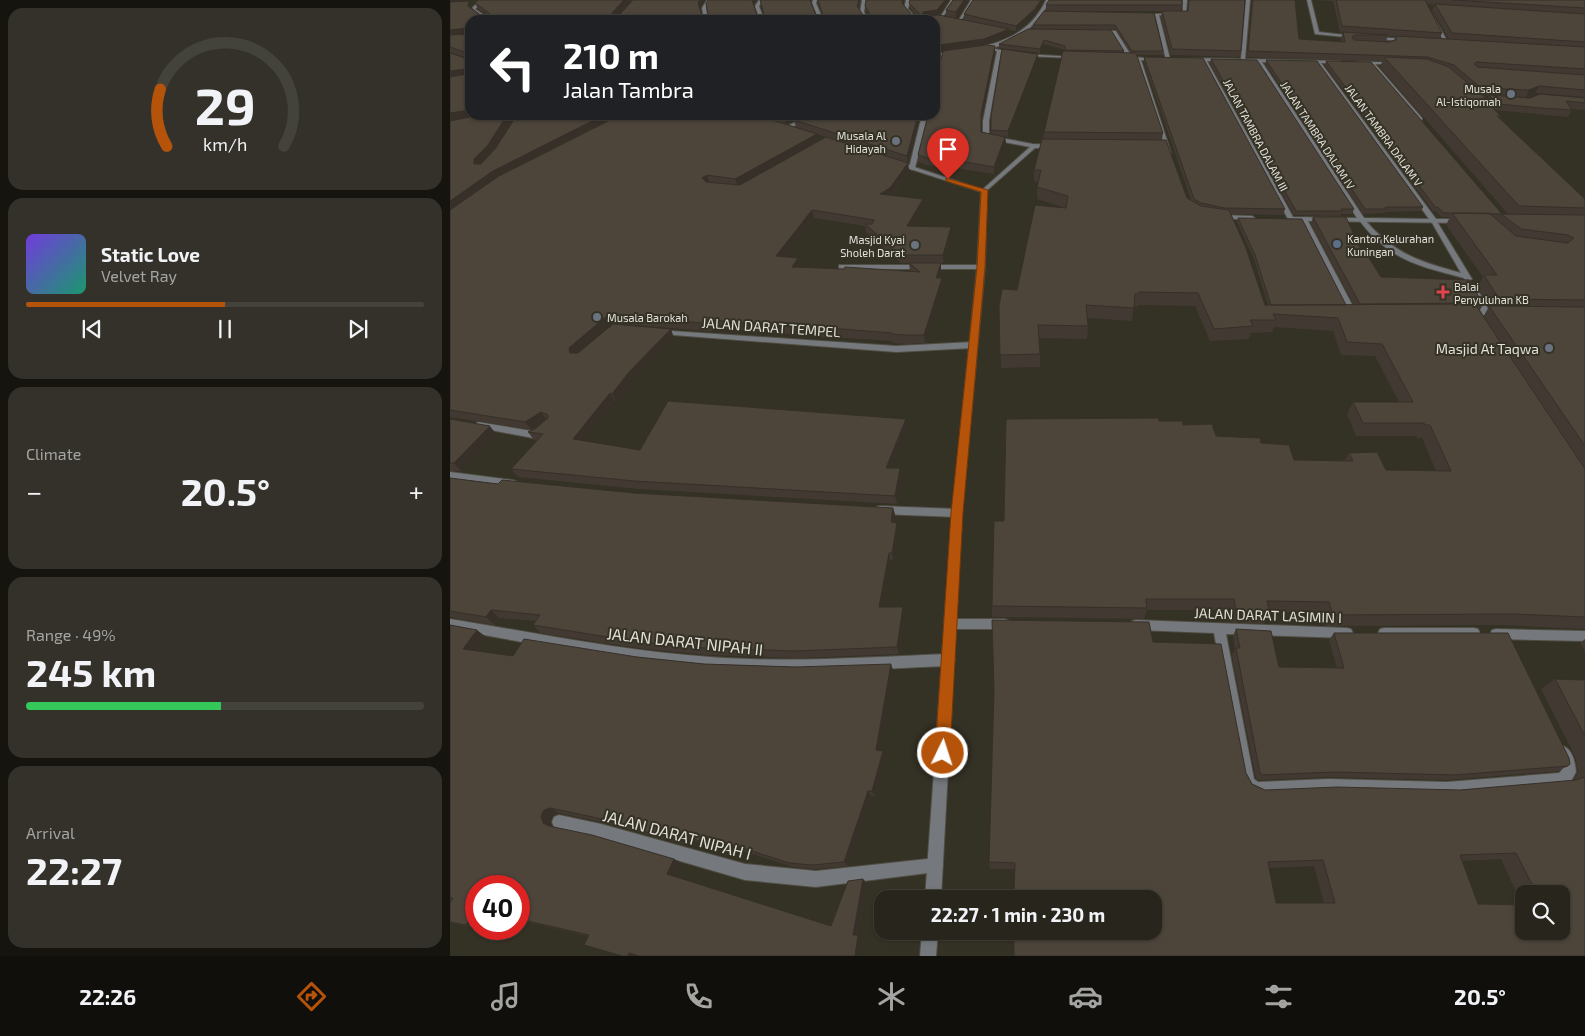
<!DOCTYPE html>
<meta charset="utf-8">
<style>
:root{--surface:#27251c;--page:#333129;--text:#f1f3f6;--muted:#a4a5a3;--line:#43423b;--accent:#b45309}
body{margin:0;font-family:"Exo 2",sans-serif;background:var(--page);color:var(--text);height:100vh;display:flex;flex-direction:column;font-size:19px;white-space:nowrap}
*{box-sizing:border-box;margin:0}
p{font-size:16px;color:var(--muted)}
.icon{flex:none;width:28px;height:28px;fill:none;stroke:currentColor;stroke-width:2;stroke-linecap:round;stroke-linejoin:round}
.map{position:relative;flex:1;overflow:hidden}
.sheet{display:flex;flex-direction:column;gap:8px;padding:8px;background:#15140f;width:450px}
.sheet>*{flex:none}
.top-card{position:absolute;left:15px;top:15px;width:475px;height:105px;border-radius:15px;box-shadow:0 1px 4px #0004,0 0 0 1px var(--line);background:#202124;color:#fff;overflow:hidden}
.controls{position:absolute;left:1065px;top:885px;display:grid;gap:10px}
.controls a{display:grid;place-items:center;width:55px;height:55px;border-radius:10px;background:var(--surface);box-shadow:0 1px 4px #0004,0 0 0 1px var(--line);font-size:25px}
.speed{position:absolute;left:15px;top:875px;display:flex;gap:10px;font-size:25px;font-weight:700;text-align:center}
.speed>*{display:grid;place-content:center;width:65px;height:65px;border-radius:50%;background:var(--surface);box-shadow:0 1px 4px #0004,0 0 0 1px var(--line);line-height:1}
.speed .limit{border:8px solid #d22;background:#fff;color:#111}
.pin{position:absolute;display:grid;place-items:center;width:42px;height:42px;color:#fff;margin:-51px -21px;border-radius:50% 50% 50% 0;rotate:-45deg;box-shadow:0 0 5px #0007}
.pin .icon{rotate:45deg}
.me{position:absolute;width:55px;margin:-28px;rotate:4deg;stroke-linejoin:round;filter:drop-shadow(0 0 4px #0008)}
.turn{display:flex;align-items:center;gap:18px;height:105px;padding:0 15px;font-size:22px}
.turn .icon{width:65px;height:65px;stroke-width:2.5}
.turn b{display:block;font-size:35px;line-height:42px}
.big{font-size:38px;font-weight:700;line-height:1.1}
.sheet .tile{flex:1;display:flex;flex-direction:column;justify-content:center;gap:8px;min-width:0;padding:0 18px;border-radius:15px;background:var(--page)}
.sheet .dial{align-items:center;gap:0}
.dial svg{height:130px;overflow:visible;fill:none;stroke:var(--line);stroke-width:7;stroke-linecap:round;text-anchor:middle}
.dial text{fill:var(--text);stroke:none}
.song{display:flex;align-items:center;gap:15px}
.cover{width:60px;height:60px;border-radius:8px;background:linear-gradient(135deg,hsl(260 70% 55%),hsl(160 70% 35%))}
.played{height:5px;border-radius:2px;background:linear-gradient(90deg,var(--accent) 50%,var(--line) 50%)}
.keys{display:flex;justify-content:space-around;direction:ltr}
.heat{display:flex;justify-content:space-between;align-items:center;font-size:28px;direction:ltr}
.charge{height:8px;border-radius:4px;background:linear-gradient(90deg,#34c759 49%,var(--line) 0)}
.trip{position:absolute;left:424px;top:890px;width:288px;height:50px;border-radius:15px;background:var(--surface);box-shadow:0 1px 4px #0004,0 0 0 1px var(--line);font-weight:700;line-height:50px;text-align:center}
.menu{display:flex;height:80px;justify-content:space-around;align-items:center;background:#100f0b;color:var(--muted)}
.menu .icon{width:35px;height:35px}
.menu .active{color:var(--accent)}
.menu b{font-size:22px;color:var(--text)}
main{display:flex;flex:1;min-height:0}
.map>svg:first-child{display:block}
</style>
<main>
<section class="sheet">
<div class="tile dial"><svg viewBox="0 0 100 80">
<path d="M14 69A42 42 0 1 1 86 69"/>
<path d="M14 69A42 42 0 0 1 10 34" stroke="#b45309"/>
<text x="50" y="56" font-size="32" font-weight="700">29</text>
<text x="50" y="72" font-size="11">km/h</text>
</svg></div>
<div class="tile">
<div class="song"><i class="cover"></i><div><b>Static Love</b><p>Velvet Ray</p></div></div>
<div class="played"></div>
<div class="keys"><svg class="icon" aria-label="previous" viewBox="0 0 24 24"><path d="M18 5L8 12l10 7zM5 5v14"/></svg><svg class="icon" aria-label="pause" viewBox="0 0 24 24"><path d="M8 5v14M16 5v14"/></svg><svg class="icon" aria-label="next" viewBox="0 0 24 24"><path d="M6 5l10 7-10 7zM19 5v14"/></svg></div>
</div>
<div class="tile"><p>Climate</p>
<div class="heat"><a>−</a><b class="big">20.5°</b><a>+</a></div>
</div>
<div class="tile"><p>Range · 49%</p><b class="big">245 km</b><div class="charge"></div></div>
<div class="tile"><p>Arrival</p><b class="big">22:27</b></div>
</section>
<div class="map">
<svg width="1135" height="956" viewBox="0 0 1135 956">
<rect width="100%" height="100%" fill="#343125"/>
<g fill="none" stroke-linecap="round" stroke-linejoin="round">
<g stroke="#504d42" stroke-width="2">
<path id="service" d="M910,219H914C944,254 968,261 1011,273L981,221L986,220L1022,279L1018,281H1015L1014,278C968,266 939,260 909,220Z
M1023,292H1029L1040,313L1039,315H1033L1022,294Z"/>
</g>
<g stroke="#504d42" stroke-width="2">
<path id="minor" d="M31,0H35L25,9L41,20H36L21,9Z
M257,0H261L256,8L258,20H254L252,8Z
M309,0H313L309,6L314,20H310L305,6Z
M363,0H367L366,3L373,20H369L362,3Z
M412,0H416L414,12L419,20H415L410,12Z
M456,0H460L458,9L468,20H464L454,9Z
M501,0H505L491,19H489Z
M521,0H525L509,23H507Z
M733,0H737L736,15H709L720,59L716,60L705,14L733,13Z
M796,0H800L795,59L891,61L889,63H871L986,219H1012L1015,221L1012,223L858,221L907,314L906,316H901L897,314L898,312L852,221H841L838,219L753,61L739,59L741,58L791,59ZM757,61L807,62L907,218L843,217ZM812,62L866,63L979,219L914,218Z
M857,0H861L869,32L904,36L906,38L865,34Z
M970,0H974L999,44L995,43Z
M649,30L666,31L682,57L708,59L706,60H691L721,153L716,152L686,60L671,59V57H677L663,33L647,32Z
M924,37L957,39L959,40L957,41L922,39Z
M533,47L574,54L626,57L624,58L574,56L551,52L539,121V137C554,138 568,141 583,144C591,145 600,143 607,146L604,148H585L534,193L531,191L532,190L580,147L533,138V121L547,51L533,49Z
M490,53L492,54L487,76L485,77V66L488,54Z
M908,61L946,62L944,64H925L972,118V120H968L920,64L906,63Z
M361,115H368L338,129L333,128Z
M472,115H478L465,168L462,170L459,168Z
M769,215L802,216L805,218L802,220L767,218V216Z
M389,265H531L535,267L531,269H389Z
M207,330L446,346L523,342L527,345L523,348L446,352L210,334H207Z
M28,422L82,431L92,428L97,431L95,433L83,438L25,427L23,425Z
M0,472L62,480L66,481L67,484L66,487L62,488L0,480Z
M430,506L507,509L511,510L512,513L511,516L507,517L430,514L426,513L425,510L426,507Z
M0,619C86,633 172,651 260,657C339,663 419,657 499,654L503,656L505,660L503,664L499,666C419,669 339,675 259,669C172,662 86,644 0,629Z
M500,619H554L558,620L560,624L558,628L554,629H500L496,628L494,624L496,620Z
M686,620L897,628L901,629L903,633L901,637L897,638L776,634L804,779L808,782L878,779L997,782L1109,773L1112,770L1111,763L1106,753L1108,748L1113,746C1123,750 1125,762 1126,772L1120,783L1109,787L997,796L878,793L808,796L796,791L791,781L764,633L686,630L682,629L680,625L682,621Z
M934,628H1024L1028,629L1030,633L1028,637L1024,638H934L930,637L928,633L930,629Z
M1046,629L1135,631V641L1046,639L1042,638L1040,634L1042,630Z
M109,815L151,824L295,864L366,871L486,858L491,860L493,865L491,870L486,872L366,887L295,880L151,838L109,829L104,827L102,822L104,817Z"/>
</g>
<g stroke="#504d42" stroke-width="2">
<path id="tertiary" d="M596,0H600C587,27 562,48 531,49V47C561,40 583,28 596,0Z
M508,51L506,53L485,56V54Z
M445,162H449L537,191L535,267L512,513L491,899H475L502,513L527,267L531,192L445,164Z
M472,931H488L486,956H470Z"/>
</g>
<use href="#service" fill="#75797e" fill-rule="evenodd"/>
<use href="#minor" fill="#75797e" fill-rule="evenodd"/>
<use href="#tertiary" fill="#75797e" fill-rule="evenodd"/>
</g>
<path fill="#423a32" fill-rule="evenodd" d="M0,0L3,2L19,1L22,6V8L32,16L38,15L28,9L25,3L181,0L168,15L250,8L252,16L258,15V0H307L304,5L307,15H314L361,1L366,15H372L367,0H410L409,9L413,15H418L416,12L415,6L453,5L462,15H466L460,8V0H500L488,15L514,20V14H585L566,31L559,30L560,36L534,45L489,51L20,20V115H65L42,152L368,141L290,185L376,137L346,127L344,121L336,124L307,115H470L458,164L459,171L442,196L474,206L462,226L501,235L493,263H491V271L489,278H492L493,286L475,343L456,344L443,343L442,341L381,337V338L265,328L263,331H256L162,323L127,353L224,338L184,380L167,402L165,401L134,441L190,450L456,419L457,427L441,468L452,476L447,504L189,489L68,477L61,469L87,440H84L78,432L82,430L0,417V53L18,59V58L0,52ZM364,218L415,226L416,232L451,263H459L460,271L461,272L349,268L350,266L348,258L334,257Z
M503,0H519L506,18L496,16V10Z
M739,0H795L791,51L789,57L721,55L711,17L712,11H603L704,13L713,51V55H686L713,133L712,140L737,198L741,200L694,62V57L835,209L833,215L781,214L815,305H818L804,259L787,222L788,218L896,305H904L861,223L863,217L911,250L931,277L1033,305L1029,311L1033,317L1039,307L1027,287L1033,277L996,225L1000,217H991L986,211H983L875,65L876,61L1052,214H1058L930,67L932,62L797,57L802,0H845L849,39L892,42L891,38L893,33L890,32L883,1L866,0H975L992,33L990,38L999,39L982,10L985,5L978,4L975,0H1135V97L1085,93L1076,97L1046,96L1080,98H1135V110L1122,109V110L1118,117L1045,110L1051,116L1050,118L1135,199V629L1050,625L875,626L871,613L820,612L814,624L781,622L778,610H697L694,619L542,617V606L554,521L709,421L733,425L766,436L811,443L844,460H895L899,453L936,470L986,471L972,438H967L966,436H906L897,414L903,402H949L925,356L891,355L883,331L824,327L822,332L801,333L799,339L760,341L745,306L688,305L687,307L684,306L682,321L637,318L638,326L637,339L589,338L590,354V367L551,368L549,307L567,290L616,208L587,199V187L588,182L584,181V170L593,139L594,132L615,50L593,44L590,53L549,48V44L578,29L674,51V53H681L665,29H583V25L596,11V5H732L731,11H738ZM938,36H946L944,40L939,42L928,41H936ZM1033,95L1039,96L1036,102V101L1037,99Z
M545,46V53L531,121V132L541,134V116L588,59L558,137L552,136L555,137L556,144L544,174L492,166L488,168L468,162V155Z
M761,59L904,209L902,214H891V216L844,215L760,63Z
M816,60L973,207L971,211L935,212L934,213L913,214L816,64Z
M0,419L46,434L11,471H0Z
M0,478L48,484L184,493L443,508L445,515L444,522L449,530L443,561L440,560L432,607H453L455,614L449,654L349,658L260,655L195,649L90,633L83,625L86,621L49,618L44,625L0,617Z
M0,625L36,637L26,651L63,656L187,657L254,664L443,670L429,751H433L435,757L425,797L421,796L398,866L366,869L344,867L258,840L256,845L242,840L239,846L152,822L109,813L103,815L100,821L102,827L224,859L231,863L224,877L381,926L417,883L407,935L411,938L138,936L69,920V886H26V928L0,923V903L2,901L0,900Z
M786,629L829,667L887,668L879,640L884,633L1118,766L1108,771L997,780L878,777L809,780L806,778L782,655L785,649L783,636Z
M1135,639V651L1130,643Z
M703,642L796,773L802,784L815,790H1010L1123,781L1128,772L1125,756L1091,689L1105,679L1135,680V956L565,869H540L539,862ZM1051,859L1072,905L1028,904L1012,861ZM864,866L874,903H826L819,868ZM1074,894H1111L1074,931Z"/>
<path fill="#363029" d="M0,0H19L0,2Z
M174,0H181L165,19L162,16V13Z
M250,0H256L250,8L248,3Z
M302,0H307L303,5Z
M409,0H410L408,12L407,6Z
M495,0H500L488,15L472,16L473,12Z
M514,0H519L506,18V12Z
M591,0H595L585,14L566,31V26Z
M19,1L22,6L21,12L18,6Z
M17,28L20,34L0,36V30Z
M559,29L560,36L534,45L489,51L485,53V47L489,45Z
M594,40L593,44L590,53V49Z
M545,46V53L531,121V114Z
M588,54V59L558,137V131Z
M16,69L20,75L0,79V71Z
M1089,86L1085,93L1076,97L1079,90Z
M20,110V115H35L0,121V113Z
M57,115H65L42,152L29,167L24,164V159Z
M154,115H171L0,213V201L43,171Z
M340,115H357L336,124L335,117Z
M468,115H470L458,164L459,171L441,196L430,194L458,163L457,156Z
M367,134L368,141L288,186L285,179Z
M555,137L556,144L544,174V167Z
M492,158V166L488,168L487,161Z
M257,175L259,182L254,185L252,178Z
M473,199L474,206L458,234L457,226Z
M362,210L364,218L329,264L326,256Z
M501,227V235L493,263V255Z
M348,258L350,266L345,275L342,267Z
M491,263V271L487,286L486,278Z
M492,278L493,286L475,343L474,335Z
M158,315L162,323L124,356L120,353L119,348Z
M262,320L265,328L263,331L260,323Z
M221,329L224,338L184,380L167,402L162,394L179,372Z
M160,393L165,401L129,447L123,439Z
M91,412L97,420L82,430L75,422Z
M456,419L457,427L438,476L436,468Z
M40,426L46,434L11,471L4,463Z
M450,468L452,476L447,504L445,496Z
M443,508L445,515L443,530L441,522Z
M447,523L449,530L443,561L442,553Z
M439,553L440,560L431,614L429,607Z
M453,607L455,614L449,654L447,647Z
M41,610L49,618L44,625L36,617Z
M27,630L36,637L22,656L13,649Z
M441,664L443,670L429,756L426,750Z
M433,751L435,757L425,797L422,791Z
M418,791L421,796L398,866L394,862Z
M100,808L109,813L103,815L100,821L102,828L93,823L91,816L94,810Z
M235,835L242,840L239,846L232,842Z
M252,835L258,840L256,845L249,841Z
M224,859L231,863L224,878L217,874Z
M413,879L417,883L406,938L403,935Z
M26,909V928L16,925Z
M408,935L411,938L408,956H405Z
M179,953L188,955L187,956H178Z"/>
<path fill="#4d443a" stroke="#363029" fill-rule="evenodd" d="M28,0H174L162,13V16L169,15L183,0H250L248,3L252,16L258,15L256,3L258,0H302L307,15H314L310,0H360L366,15H373L368,0H409L407,6L413,15L420,14L415,6L416,0H452V3L462,15L469,16V13L459,3L460,0H495L487,10L473,12L472,16L489,15L559,29L534,39L489,45L485,47V20H20V110L0,113V77L17,74L18,71L16,69L0,71V53L18,59L17,53L0,47V35L17,34L19,32L17,28L0,30V2L19,1L18,6L32,16L39,15V13L25,3Z
M503,0H514L506,12L496,10Z
M523,0H591L585,9L566,26L514,14Z
M599,0H732V5H596Z
M739,0H795L791,51L722,49L712,11H738Z
M803,0H845L849,39L895,42L893,32L938,35H906L902,37L904,40L939,42L946,40V36L1135,47V69L1026,62L1024,64L1028,67L1135,75V90L1089,86L1079,90L1031,88L1004,65L977,57L798,51Z
M886,0H975L992,33L892,26Z
M1003,0H1135V8Z
M985,4L1135,14V42L1002,33Z
M594,11L704,13L713,51H682L665,25H583Z
M578,29L661,30L674,51L615,50V46L594,40L590,49L549,44Z
M536,45L545,46L531,114V132L555,137L544,167L492,158L487,161L468,155L478,115H485V72L488,70L493,51Z
M552,49L588,54L558,131L541,130V116Z
M613,51L686,53L713,133L594,132Z
M694,57L753,58L835,209L774,208L751,203L744,199Z
M934,57L977,59L999,67L1037,99L1032,98L1051,116H1047L1135,199V208L1069,206Z
M761,59L807,60L904,209H891L892,211H846Z
M816,60L867,61L973,207H935L936,209H915Z
M876,61L921,62L1052,214L993,213L988,207H985Z
M1090,94L1135,98V103L1116,101L1122,110L1091,108L1048,104L1039,95L1080,98Z
M30,115H57L38,145L24,159V164H31L45,149L67,115H154L43,171L0,201V121Z
M170,115H306L367,134L285,179L257,175L252,178L256,182L290,185L376,137L458,163L440,188L430,194L473,199L457,226L501,227L493,255H450L415,224H422L424,220L362,210L326,256L348,258L342,267L394,269L395,267L470,272L459,263H491L486,278H492L474,335H454L441,334L442,333L379,328V330L262,320L260,323H252L158,315L119,348L120,353H128L163,324L221,329L179,372L162,394L160,393L123,439L190,450L218,401L456,419L436,468H450L445,496L184,481L61,469L93,434L78,432L86,428L98,418V415L91,412L75,422L0,410V210L49,176Z
M327,115H340L335,117Z
M356,115H414L416,116L417,115H468L457,156L344,120Z
M592,139L716,140L737,198L751,206L779,210L796,248L815,305L1025,304L1135,469V617L1062,614L883,615L879,602L817,601L820,613L786,611L784,599H696L697,608L542,606L544,521H554L556,419L708,418L709,421H732L733,425L762,424L766,436L810,438L811,443L839,445L844,460L903,461L899,453L927,452L936,470L1001,471L980,425H975L974,423H913L903,402H963L932,344L897,342L888,318L823,314L826,320H800L803,326L764,329L748,293L689,292V294H685L684,308L636,305L638,326L588,325L590,354L550,355L549,307L552,289L567,290L585,205L616,208L618,196L587,187L591,170H584Z
M1002,213H1039L1066,236L1118,243L1124,238L1118,235L1071,229L1051,214L1135,215V300L1049,299L1034,275H1047Z
M863,217H896L911,250H914L931,277L1020,280L1033,305L1027,303L910,304Z
M788,218L852,219L896,305H821L805,255Z
M1039,306L1135,307V446Z
M0,419L40,426L4,463H0Z
M0,478L48,484L52,480L184,493L443,508L441,522L447,523L442,553H439L429,607H453L447,647L346,651L255,648L188,642L83,625L90,615L41,610L36,617L0,611Z
M542,620L699,622L703,642L771,644L796,773L802,784L815,790L887,787L1010,790L1126,780L1135,777V956H564V931H702V899H564L565,863L539,862L544,691ZM1066,853L1087,894H1111V931H1074V905L1028,904L1010,855ZM873,860L885,903H826L818,862Z
M0,625L27,630L13,649L63,656L74,639L187,657L254,664L345,667L441,664L426,750L433,751L422,791H418L394,862L362,865L339,863L252,835L249,841L235,835L232,842L143,817L100,808L94,810L91,816L93,823L99,826L142,835L224,859L217,874L381,926L398,881L413,879L403,935H408L405,956H189L179,953L178,956H172L134,945L139,935L69,919V886H26V909L16,925L0,922V903L3,898H0Z
M786,629L821,631L829,667L894,668L884,633H1058L1119,758L1120,764L1118,766L1005,775L884,772L813,775L810,773L786,648H790Z
M1105,679L1135,680V736Z"/>
<path fill="#b45309" stroke="#753606" d="M496,178L538,190L535,267L513,513L500,753L498,758L493,761L487,758L485,753L501,513L527,267L531,192L496,181Z"/>
<g fill="#6b7280" stroke="#343125" stroke-width="2">
<circle cx="1061" cy="94" r="5"/>
<circle cx="446" cy="141" r="5"/>
<circle cx="465" cy="245" r="5"/>
<circle cx="147" cy="317" r="5"/>
<circle cx="1099" cy="348" r="5"/>
</g>
<circle fill="#5c6f8a" stroke="#343125" stroke-width="2" cx="887" cy="244" r="5"/>
<path fill="#e0444e" stroke="#343125" stroke-width="2" d="M990.5 284.5h5v5h5v5h-5v5h-5v-5h-5v-5h5z"/>
<g text-anchor="middle" dominant-baseline="central" stroke-width="4" stroke-linejoin="round" paint-order="stroke">
<g font-size="11" fill="#e1dfd8" stroke="#343125" text-anchor="end">
<text x="1051" y="88">Musala<tspan x="1051" dy="13">Al-Istiqomah</tspan></text>
<text x="436" y="135">Musala Al<tspan x="436" dy="13">Hidayah</tspan></text>
<text x="897" y="238" text-anchor="start">Kantor Kelurahan<tspan x="897" dy="13">Kuningan</tspan></text>
<text x="455" y="239">Masjid Kyai<tspan x="455" dy="13">Sholeh Darat</tspan></text>
<text x="1004" y="286" text-anchor="start">Balai<tspan x="1004" dy="13">Penyuluhan KB</tspan></text>
<text x="157" y="317" text-anchor="start">Musala Barokah</text>
</g>
<g font-size="11" fill="#e1dfd8" stroke="#343125">
<text transform="translate(806 135) rotate(62)">JALAN TAMBRA DALAM III</text>
<text transform="translate(868 135) rotate(57)">JALAN TAMBRA DALAM IV</text>
<text transform="translate(934 135) rotate(54)">JALAN TAMBRA DALAM V</text>
</g>
<g font-size="14" fill="#e1dfd8" stroke="#343125">
<text transform="translate(321 327) rotate(4)">JALAN DARAT TEMPEL</text>
<text transform="translate(818 615) rotate(2)">JALAN DARAT LASIMIN I</text>
</g>
<g font-size="14" fill="#e1dfd8" stroke="#343125" text-anchor="end">
<text x="1089" y="348">Masjid At Taqwa</text>
</g>
<g font-size="16" fill="#e1dfd8" stroke="#343125">
<text transform="translate(235 641) rotate(6)">JALAN DARAT NIPAH II</text>
<text transform="translate(227 834) rotate(15)">JALAN DARAT NIPAH I</text>
</g>
</g>
</svg>
<div class="controls">
<a><svg class="icon" aria-label="search" viewBox="0 0 24 24"><circle cx="10" cy="10" r="6"/><path d="M15 15l6 6"/></svg></a>
</div>
<div class="speed"><div class="limit">40</div></div>
<div class="pin" style="left:498px;top:179px;background:#d93025"><svg class="icon" aria-label="arrive" viewBox="0 0 24 24"><path d="M6 21V4h12l-3 4 3 4H6"/></svg></div>
<svg class="me" style="left:493px;top:753px" viewBox="-20 -20 40 40"><circle r="17" fill="#b45309" stroke="#fff" stroke-width="3"/><path d="M0-11L8 9 0 5-8 9z" fill="#fff"/></svg>
<div class="trip">22:27 · 1 min · 230 m</div>
<div class="top-card">
<div class="turn"><svg class="icon" aria-label="left" viewBox="0 0 24 24"><path d="M17 20v-9H6M10 6l-5 5 5 5"/></svg><div><b>210 m</b>Jalan Tambra</div></div>
</div>
</div>
</main>
<nav class="menu">
<b>22:26</b>
<svg class="icon active" aria-label="directions" viewBox="0 0 24 24"><path d="M12 3l9 9-9 9-9-9zM9 14v-3h6M13 9l2 2-2 2"/></svg>
<svg class="icon" aria-label="music" viewBox="0 0 24 24"><path d="M9 18V5l10-2v13"/><circle cx="6" cy="18" r="3"/><circle cx="16" cy="16" r="3"/></svg>
<svg class="icon" aria-label="phone" viewBox="0 0 24 24"><path d="M5 4h4l2 5-3 2q2 4 5 5l2-3 5 2v4C11 20 4 13 5 4z"/></svg>
<svg class="icon" aria-label="climate" viewBox="0 0 24 24"><path d="M12 3v18M4 7l16 10M4 17L20 7"/></svg>
<svg class="icon" aria-label="car" viewBox="0 0 24 24"><path d="M5 17H2v-5l4-1 3-4h7l3 4 3 1v5h-3M9 17h6M6 11h13"/><circle cx="7" cy="17" r="2"/><circle cx="17" cy="17" r="2"/></svg>
<svg class="icon" aria-label="filters" viewBox="0 0 24 24"><path d="M4 7h16M4 17h16"/><circle cx="9" cy="7" r="2"/><circle cx="15" cy="17" r="2"/></svg>
<b>20.5°</b>
</nav>
